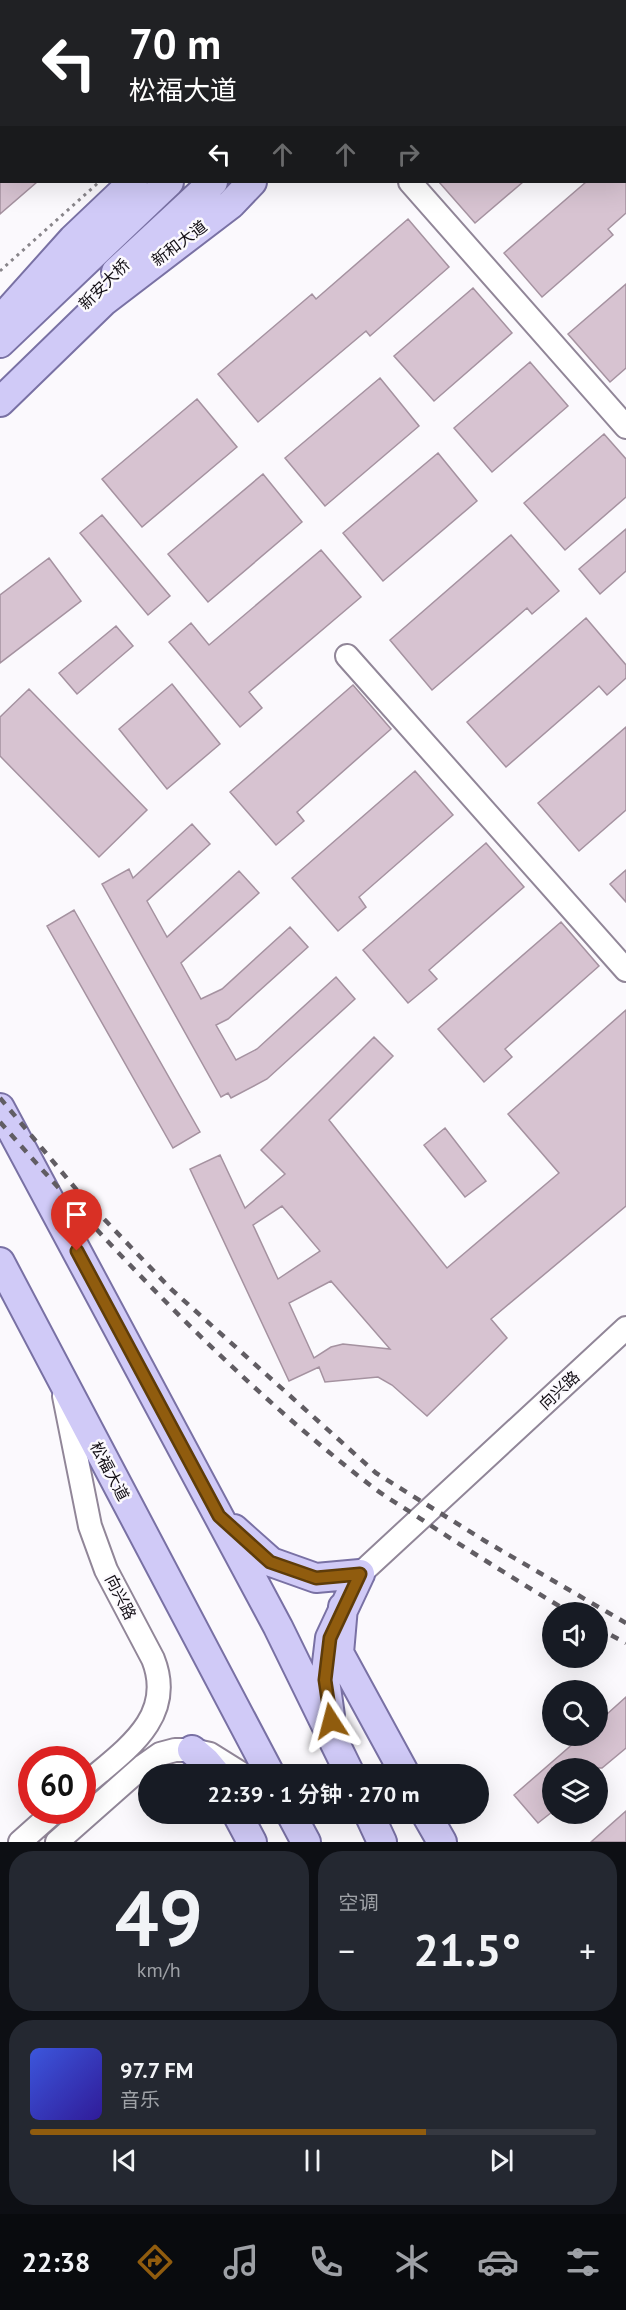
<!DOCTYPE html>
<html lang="zh">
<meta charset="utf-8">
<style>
:root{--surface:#171b24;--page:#242831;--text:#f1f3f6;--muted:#9ea1a6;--line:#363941;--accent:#905c0e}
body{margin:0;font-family:"PT Sans","Noto Sans SC",sans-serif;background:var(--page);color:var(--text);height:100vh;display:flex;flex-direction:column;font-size:22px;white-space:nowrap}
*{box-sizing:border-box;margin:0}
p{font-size:20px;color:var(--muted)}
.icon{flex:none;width:33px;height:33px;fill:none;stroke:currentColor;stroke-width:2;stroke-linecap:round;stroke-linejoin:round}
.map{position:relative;height:1842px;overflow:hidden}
.panel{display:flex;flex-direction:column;gap:9px;padding:9px;background:#0d0f14;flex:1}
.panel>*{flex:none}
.hud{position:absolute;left:0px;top:0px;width:627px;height:183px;box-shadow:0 6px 24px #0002;background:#202124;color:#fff;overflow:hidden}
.buttons{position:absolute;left:542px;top:1602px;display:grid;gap:12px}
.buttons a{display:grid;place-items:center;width:66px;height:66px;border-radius:50%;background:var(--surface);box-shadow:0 6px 24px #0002;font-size:30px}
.speed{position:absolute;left:18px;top:1746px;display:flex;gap:12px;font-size:30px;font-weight:700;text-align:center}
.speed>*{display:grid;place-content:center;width:78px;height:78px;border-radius:50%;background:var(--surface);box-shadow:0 6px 24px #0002;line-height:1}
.speed .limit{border:9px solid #d22;background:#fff;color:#111}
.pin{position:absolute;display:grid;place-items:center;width:51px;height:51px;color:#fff;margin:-62px -26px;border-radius:50% 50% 50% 0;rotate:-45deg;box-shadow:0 0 6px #0007}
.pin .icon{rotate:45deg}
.me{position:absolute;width:66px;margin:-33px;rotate:351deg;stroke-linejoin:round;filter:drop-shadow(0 0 4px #0008)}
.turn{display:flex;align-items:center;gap:21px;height:126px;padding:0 30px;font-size:27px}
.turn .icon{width:78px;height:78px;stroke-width:2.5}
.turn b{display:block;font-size:42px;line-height:51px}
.lanes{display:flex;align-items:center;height:57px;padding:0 30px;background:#0003;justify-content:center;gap:30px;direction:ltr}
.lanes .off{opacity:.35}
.big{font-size:45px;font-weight:600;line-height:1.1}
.panel .card{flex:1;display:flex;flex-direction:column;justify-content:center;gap:9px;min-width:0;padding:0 21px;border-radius:24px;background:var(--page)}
.panel .dial{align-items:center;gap:0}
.dial b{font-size:78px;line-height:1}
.song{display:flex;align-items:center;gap:18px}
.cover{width:72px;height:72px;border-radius:9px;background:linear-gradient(135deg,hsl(230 70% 55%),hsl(250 70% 35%))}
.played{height:6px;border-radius:3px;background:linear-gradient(90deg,var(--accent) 70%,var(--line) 70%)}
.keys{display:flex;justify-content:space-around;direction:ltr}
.heat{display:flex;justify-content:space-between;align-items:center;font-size:33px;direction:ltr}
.panel .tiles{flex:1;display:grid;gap:9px;grid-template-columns:1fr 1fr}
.card:last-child{grid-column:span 2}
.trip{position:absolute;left:138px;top:1764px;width:351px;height:60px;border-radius:30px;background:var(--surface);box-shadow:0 6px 24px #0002;font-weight:600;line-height:60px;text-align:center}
.dock{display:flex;height:96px;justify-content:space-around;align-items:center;background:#090b0e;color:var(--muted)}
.dock .icon{width:42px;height:42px}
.dock .selected{color:var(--accent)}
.dock b{font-size:27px;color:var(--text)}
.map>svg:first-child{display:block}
</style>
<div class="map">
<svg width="626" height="1842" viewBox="0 0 626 1842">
<rect width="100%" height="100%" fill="#fbf9fd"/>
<path fill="#d7c3d1" stroke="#a592a0" stroke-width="1.5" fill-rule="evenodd" d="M0,182H37L0,214Z
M439,182H523L475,223Z
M586,182H626V213L608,229L613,235L542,297L504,253Z
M408,219L449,267L370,336L366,331L258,422L218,374L312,294L316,299Z
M626,284V368L610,382L568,334Z
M473,288L512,333L434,401L394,356Z
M530,362L568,406L492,472L454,428Z
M380,378L419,426L325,506L285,458Z
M197,399L237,447L142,527L102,479Z
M604,434L626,459V497L565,550L524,503Z
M438,453L477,501L383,581L343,533Z
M263,474L302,522L208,602L168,554Z
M102,515L170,596L148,615L80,533Z
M626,529V571L600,594L579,569Z
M511,535L559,591L532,614L527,608L432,690L390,640Z
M321,550L361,597L249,692L262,708L240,727L169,642L191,623L209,645Z
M49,558L81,601L0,663V595Z
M586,618L626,665V678L607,695L599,686L506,767L467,722Z
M116,626L133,646L77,694L59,673Z
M172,684L220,744L167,789L119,729Z
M353,685L391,729L297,812L304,821L276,845L230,792Z
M29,689L147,810L99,857L0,756V717Z
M626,727V810L579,851L538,803Z
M415,771L453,815L359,897L366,907L338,931L292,878Z
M192,824L210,844L147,901L167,937L239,871L259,893L181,963L201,999L222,989L290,927L308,947L228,1019L216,1025L236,1060L257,1049L336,977L355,999L267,1079L231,1098L228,1093L221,1097L102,884L129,869L133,878Z
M486,843L524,887L429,970L437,979L408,1003L363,950Z
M626,870V902L610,884Z
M74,910L200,1132L173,1148L47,926Z
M561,922L599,966L505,1049L512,1057L484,1082L438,1029Z
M626,1010V1206L491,1319L507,1338L427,1416L392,1385L378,1377L325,1382L319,1367L289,1381L190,1169L220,1155L245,1208L285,1174L261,1150L374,1037L393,1056L329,1120L447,1268L559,1173L508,1114ZM282,1206L320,1251L278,1279L253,1225ZM331,1281L390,1349L343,1344L331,1347L314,1358L289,1303Z
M445,1128L486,1181L465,1197L424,1145Z
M626,1697V1748L602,1768H552V1812L538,1823L514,1795L582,1736H597V1723Z
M626,1811V1842H591Z"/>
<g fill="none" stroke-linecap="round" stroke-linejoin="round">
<g stroke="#918698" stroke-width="26">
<path id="minor" d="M250,0L251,2
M586,0L588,2
M0,2L2,3
M626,44V45
M410,182L626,427
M347,656L626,970
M64,1396L90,1526L106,1570L153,1659C177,1719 122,1752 82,1787
M360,1574L626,1328
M20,1842L56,1810
M57,1842L143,1766L160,1754L175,1750H192L210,1754L242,1774"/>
</g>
<g stroke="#7971a4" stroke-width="32">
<path id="major" d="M328,2L330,0
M370,2L372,0
M415,2L416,0
M449,2L450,0
M116,272L213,182
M4,316L73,239L133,182
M0,343L169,182
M0,402L104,301L231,204L252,182
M0,1108L278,1627L350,1774
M0,1262L270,1774
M234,1529L271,1562L316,1578L360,1574
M343,1607L339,1653L405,1774
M330,1716L325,1680L330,1638L360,1574
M192,1750L206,1762L216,1774
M237,1814L252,1842
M291,1814L306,1842
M369,1814L382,1842
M426,1814L442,1842"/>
</g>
<path stroke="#88858a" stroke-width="3" stroke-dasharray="3 4.5" stroke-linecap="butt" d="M297,2L298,0
M0,271L99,182"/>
<use href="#minor" stroke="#fff" stroke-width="22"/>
<use href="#major" stroke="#d0caf7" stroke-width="28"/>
<path stroke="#615d63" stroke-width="4.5" stroke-dasharray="8 8" stroke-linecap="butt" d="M0,1098L81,1195L171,1289L376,1473L485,1541L626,1623
M0,1122C114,1252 233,1379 370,1485C388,1499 408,1510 427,1523C474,1554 521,1583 569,1612
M597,1628L626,1643"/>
</g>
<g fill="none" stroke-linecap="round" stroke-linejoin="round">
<g stroke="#5e3c09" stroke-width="15">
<path id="route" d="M77,1251L219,1516L270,1562L316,1578L360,1574L330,1638L325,1680L331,1721"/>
</g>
<use href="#route" stroke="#905c0e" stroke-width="10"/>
</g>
<g text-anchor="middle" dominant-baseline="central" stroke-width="5" stroke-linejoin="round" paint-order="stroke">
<g font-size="16" fill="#120e14" stroke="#fbf9fd">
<text transform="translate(179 243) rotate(-37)">新和大道</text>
<text transform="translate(104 284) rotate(-45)">新安大桥</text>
<text transform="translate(559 1390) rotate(-43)">向兴路</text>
<text transform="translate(110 1471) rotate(62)">松福大道</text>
<text transform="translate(121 1597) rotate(63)">向兴路</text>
</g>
</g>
</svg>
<div class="buttons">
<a><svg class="icon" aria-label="sound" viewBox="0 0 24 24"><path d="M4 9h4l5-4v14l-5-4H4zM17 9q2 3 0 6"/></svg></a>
<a><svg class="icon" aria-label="search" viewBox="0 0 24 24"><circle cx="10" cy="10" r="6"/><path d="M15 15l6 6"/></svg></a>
<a><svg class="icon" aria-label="layers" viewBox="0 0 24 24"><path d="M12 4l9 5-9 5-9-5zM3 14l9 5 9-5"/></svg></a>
</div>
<div class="speed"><div class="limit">60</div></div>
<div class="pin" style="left:77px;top:1251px;background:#d93025"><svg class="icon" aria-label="arrive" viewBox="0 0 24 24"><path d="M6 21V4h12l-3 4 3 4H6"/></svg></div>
<svg class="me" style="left:331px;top:1721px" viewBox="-20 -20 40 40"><path d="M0-17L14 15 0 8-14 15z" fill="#905c0e" stroke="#fff" stroke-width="4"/></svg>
<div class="trip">22:39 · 1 分钟 · 270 m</div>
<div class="hud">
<div class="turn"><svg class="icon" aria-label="left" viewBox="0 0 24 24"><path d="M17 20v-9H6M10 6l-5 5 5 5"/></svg><div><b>70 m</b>松福大道</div></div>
<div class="lanes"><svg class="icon" aria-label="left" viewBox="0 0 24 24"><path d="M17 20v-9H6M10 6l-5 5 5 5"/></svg><svg class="icon off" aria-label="ahead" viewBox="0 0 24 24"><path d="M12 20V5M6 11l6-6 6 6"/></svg><svg class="icon off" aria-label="ahead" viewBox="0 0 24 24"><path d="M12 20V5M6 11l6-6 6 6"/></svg><svg class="icon off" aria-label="right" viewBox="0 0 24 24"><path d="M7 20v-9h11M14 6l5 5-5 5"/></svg></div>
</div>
</div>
<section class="panel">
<div class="tiles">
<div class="card dial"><b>49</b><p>km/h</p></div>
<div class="card"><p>空调</p>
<div class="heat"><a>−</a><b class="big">21.5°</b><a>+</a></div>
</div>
<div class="card">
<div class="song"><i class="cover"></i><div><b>97.7 FM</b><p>音乐</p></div></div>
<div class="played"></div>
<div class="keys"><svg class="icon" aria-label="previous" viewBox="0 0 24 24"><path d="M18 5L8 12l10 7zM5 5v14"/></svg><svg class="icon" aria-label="pause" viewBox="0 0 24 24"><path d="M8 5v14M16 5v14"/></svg><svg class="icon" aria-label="next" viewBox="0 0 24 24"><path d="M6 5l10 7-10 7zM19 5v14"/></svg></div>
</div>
</div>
</section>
<nav class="dock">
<b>22:38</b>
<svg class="icon selected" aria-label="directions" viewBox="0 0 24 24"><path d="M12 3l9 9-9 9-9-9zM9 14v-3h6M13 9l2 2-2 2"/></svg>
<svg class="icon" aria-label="music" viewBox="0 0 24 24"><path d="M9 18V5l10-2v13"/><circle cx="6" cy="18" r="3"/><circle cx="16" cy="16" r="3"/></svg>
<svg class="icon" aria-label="phone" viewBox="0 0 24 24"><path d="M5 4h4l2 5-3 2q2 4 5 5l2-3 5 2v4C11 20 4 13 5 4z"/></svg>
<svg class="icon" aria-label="climate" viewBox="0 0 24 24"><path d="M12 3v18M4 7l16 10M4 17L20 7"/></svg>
<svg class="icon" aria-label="car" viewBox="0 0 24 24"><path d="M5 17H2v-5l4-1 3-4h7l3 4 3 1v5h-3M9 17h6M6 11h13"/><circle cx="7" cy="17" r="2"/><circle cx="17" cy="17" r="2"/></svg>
<svg class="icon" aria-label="filters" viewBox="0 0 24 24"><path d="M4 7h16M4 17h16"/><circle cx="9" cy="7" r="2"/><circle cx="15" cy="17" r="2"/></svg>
</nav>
